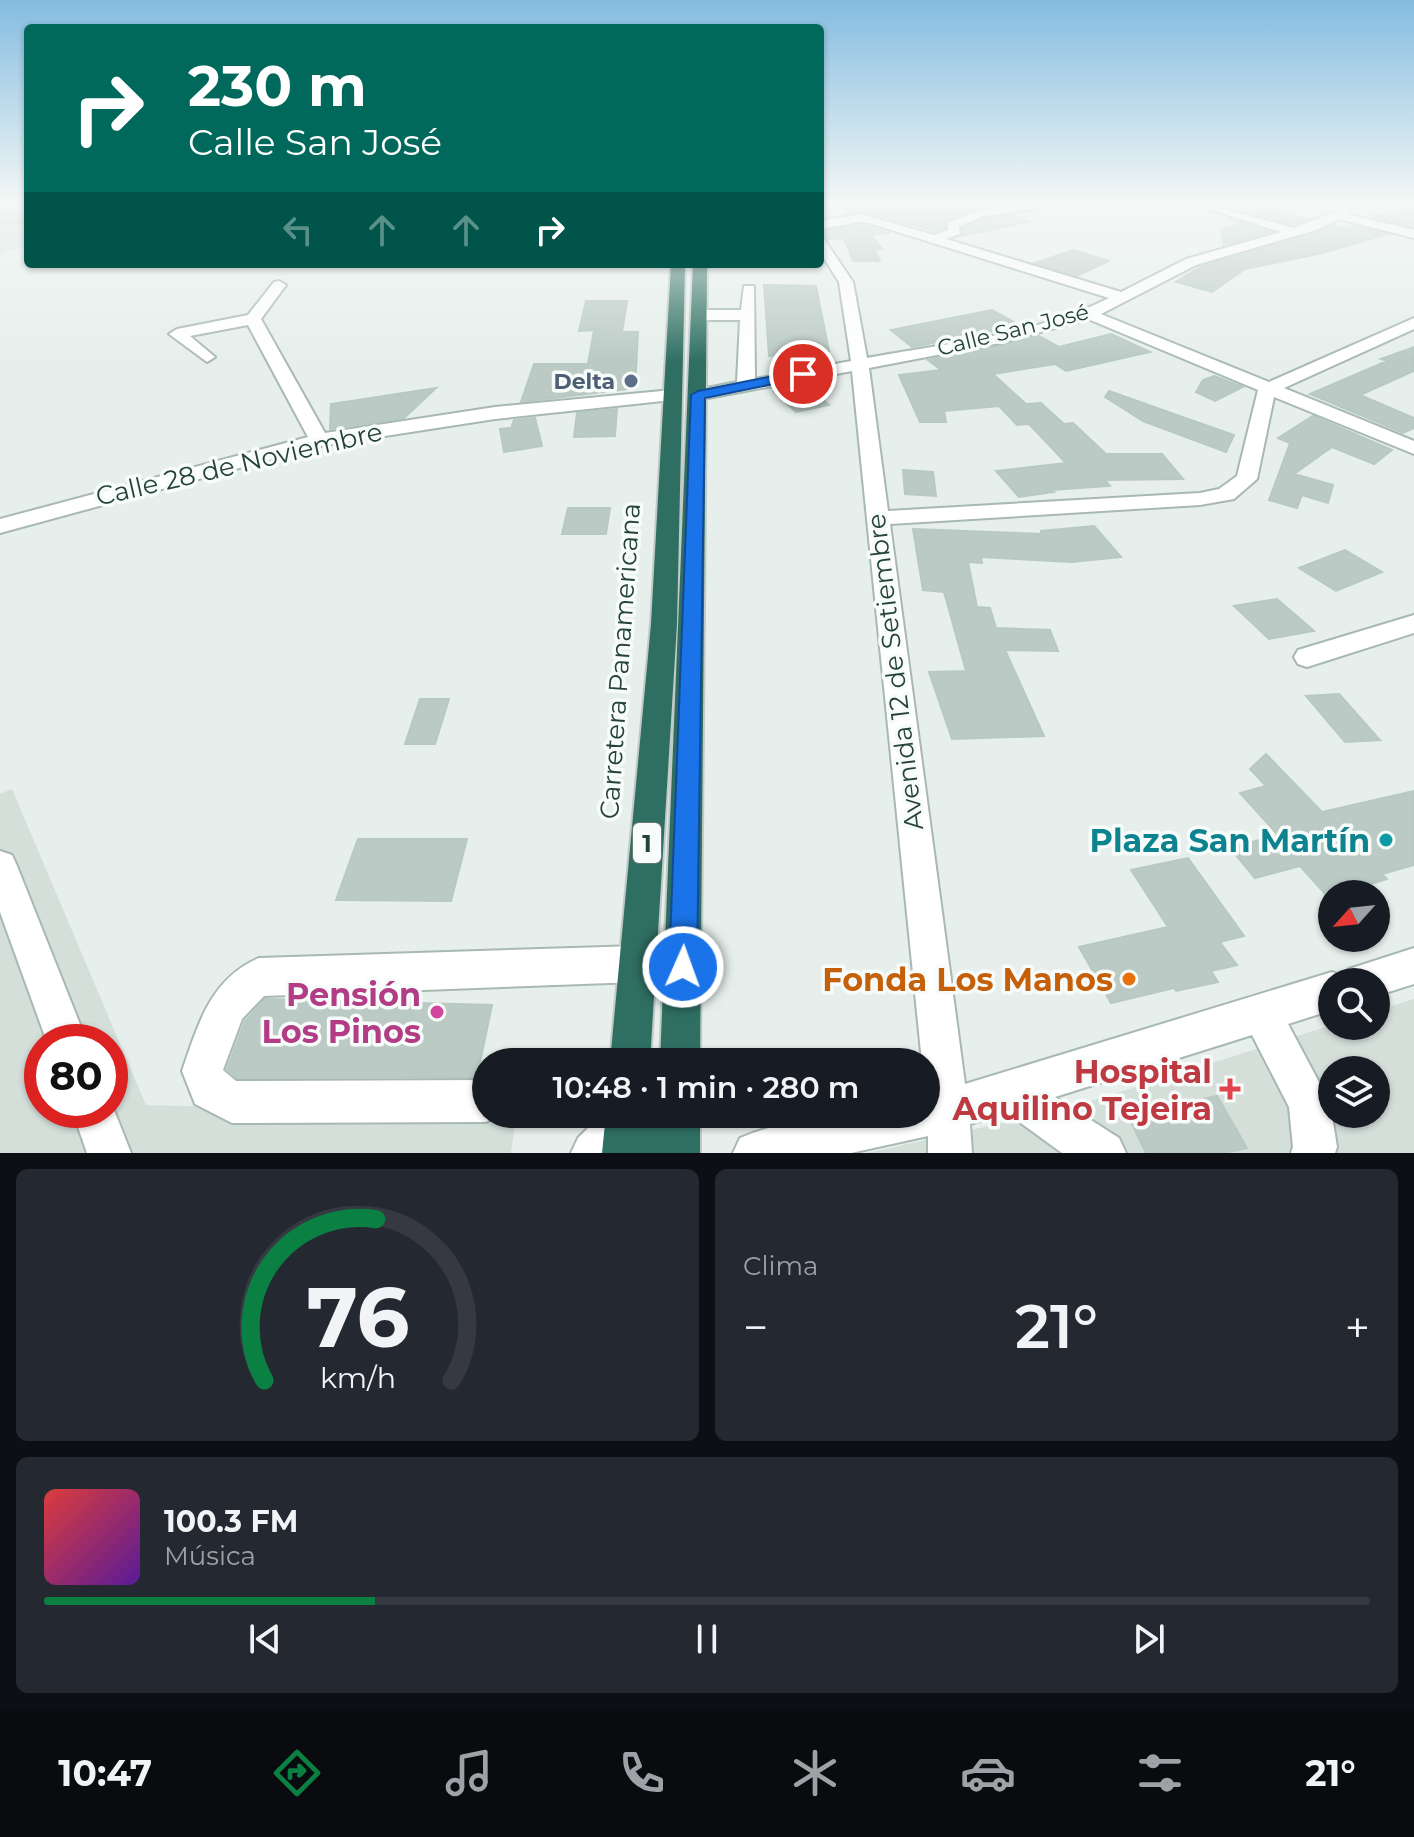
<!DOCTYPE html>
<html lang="es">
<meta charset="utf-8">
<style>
:root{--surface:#171b24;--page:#242831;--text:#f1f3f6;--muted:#9ea1a6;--line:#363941;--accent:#0b8043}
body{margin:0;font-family:Montserrat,sans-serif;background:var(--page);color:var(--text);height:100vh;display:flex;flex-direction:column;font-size:30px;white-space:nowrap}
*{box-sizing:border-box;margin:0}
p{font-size:26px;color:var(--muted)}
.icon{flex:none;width:44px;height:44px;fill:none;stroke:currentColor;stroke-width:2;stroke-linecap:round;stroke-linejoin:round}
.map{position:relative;height:1153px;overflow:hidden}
.panel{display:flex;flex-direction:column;gap:16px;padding:16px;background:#0d0f14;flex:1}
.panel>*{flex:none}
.banner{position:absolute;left:24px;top:24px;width:800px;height:244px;border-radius:8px;box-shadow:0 2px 6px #0004;background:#00695c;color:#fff;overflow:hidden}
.needle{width:52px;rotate:243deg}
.fabs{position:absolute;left:1318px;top:880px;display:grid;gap:16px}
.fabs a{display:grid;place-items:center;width:72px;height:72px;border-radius:50%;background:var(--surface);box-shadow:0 2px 6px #0004;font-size:40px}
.speed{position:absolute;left:24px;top:1024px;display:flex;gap:16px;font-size:40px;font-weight:700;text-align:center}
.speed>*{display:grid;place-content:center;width:104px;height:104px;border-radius:50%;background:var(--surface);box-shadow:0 2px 6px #0004;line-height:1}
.speed .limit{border:12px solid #d22;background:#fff;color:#111}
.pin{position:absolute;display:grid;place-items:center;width:68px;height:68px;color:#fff;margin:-34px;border:4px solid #fff;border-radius:50%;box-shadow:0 2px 8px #0007}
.me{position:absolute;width:88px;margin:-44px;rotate:2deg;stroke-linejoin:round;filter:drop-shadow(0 0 6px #0008)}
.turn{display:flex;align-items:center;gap:28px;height:168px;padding:0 32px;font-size:36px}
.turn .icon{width:104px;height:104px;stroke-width:2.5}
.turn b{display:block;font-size:56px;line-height:68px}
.lanes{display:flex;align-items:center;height:76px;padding:0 32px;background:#0003;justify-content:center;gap:40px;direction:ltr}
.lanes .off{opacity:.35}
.big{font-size:60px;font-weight:600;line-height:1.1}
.panel .tile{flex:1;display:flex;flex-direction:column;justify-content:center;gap:12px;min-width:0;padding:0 28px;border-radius:12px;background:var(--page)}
.panel .dial{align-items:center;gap:0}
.dial svg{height:208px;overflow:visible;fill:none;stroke:var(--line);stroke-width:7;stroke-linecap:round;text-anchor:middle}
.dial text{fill:var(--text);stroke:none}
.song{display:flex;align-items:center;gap:24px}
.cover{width:96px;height:96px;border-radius:12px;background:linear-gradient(135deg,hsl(0 70% 55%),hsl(270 70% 35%))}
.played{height:8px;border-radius:4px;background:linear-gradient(90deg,var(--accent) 25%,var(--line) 25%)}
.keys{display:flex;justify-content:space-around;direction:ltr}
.heat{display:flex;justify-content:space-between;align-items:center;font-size:44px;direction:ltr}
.panel .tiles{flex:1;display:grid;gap:16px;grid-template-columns:1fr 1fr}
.tile:last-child{grid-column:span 2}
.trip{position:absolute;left:472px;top:1048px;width:468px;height:80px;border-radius:40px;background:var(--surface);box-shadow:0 2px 6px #0004;font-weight:600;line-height:80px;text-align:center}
.menu{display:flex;height:128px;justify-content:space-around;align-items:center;background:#090b0e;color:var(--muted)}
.menu .icon{width:56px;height:56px}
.menu .current{color:var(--accent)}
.menu b{font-size:36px;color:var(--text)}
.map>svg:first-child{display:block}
</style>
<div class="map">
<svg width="1414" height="1153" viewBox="0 0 1414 1153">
<rect width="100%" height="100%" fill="#e6efeb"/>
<path fill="#d4dfda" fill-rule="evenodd" d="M0,201H28V244L0,254Z
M12,789L146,1105L516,1114L511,1153H0V794ZM42,1042H110V1110H42Z
M1414,999V1153H867L1066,1109L1332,1025L1376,1026V1011ZM1332,1070H1376V1114H1332Z"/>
<path fill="#bbcac4" stroke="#b8c9c2" stroke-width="2" d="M0,201H28V224H0Z
M875,201H973L986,206L947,220L945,228L935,231L861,211L848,213L841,206L877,204Z
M1414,208L1413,227L1372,217L1376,214L1387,217Z
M1271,209L1309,219L1294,225L1251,213Z
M1011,215L1028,222L962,236V229L984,219Z
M1228,219H1229L1271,232L1224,245L1221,229L1244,224Z
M860,225L890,233L871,235L882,249H874L880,261H853L844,238L828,239L820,235V232Z
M1333,225L1350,229L1355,226L1387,234L1323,253L1245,269L1212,292L1176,282L1200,267L1317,233Z
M1073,250L1109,261L1077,276L1035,263Z
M764,285L816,286L829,351L769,356Z
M586,301H627L622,332H638L635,388L521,402L534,364H588L594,330L579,331Z
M992,310L1021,326L912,347L891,330Z
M1111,334L1150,352L1066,371L1055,364L993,374L1026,404L1041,403L1064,424L1073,423L1106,454H1162L1183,479L1105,480L1110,486L1051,490L1054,492L1019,497L996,471L1066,463L1029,424L1017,425L999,406L944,411L946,422H920L899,375L941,370L928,360L1039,336L1059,347Z
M1414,347V371L1360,395L1414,418V428L1403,433L1310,394L1387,361L1381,359Z
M1214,376L1243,387L1215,401L1196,392L1203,380Z
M809,387L829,405L796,412L774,392Z
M436,388L404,418L330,429L331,404Z
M1109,391L1188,419L1234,435L1226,452L1143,421L1105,397Z
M617,409L615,436L574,437L577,413Z
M1313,416L1392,450L1374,464L1332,447L1294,474L1333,485L1328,503L1302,495L1297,508L1269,500L1290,443L1278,438Z
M535,418L542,446L504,452L500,429L511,428L514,420Z
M903,470L933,472L936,496L905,494Z
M568,508H610L606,534H562Z
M1094,526L1121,557L1072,562L981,557L982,563L968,562L977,607L990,608L996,628L1050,630L1058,651L1005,650L1044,736L952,739L929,672L966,671L944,592L923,590L913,529L1041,534V531Z
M1345,550L1382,572L1336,591L1299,568Z
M1277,599L1314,631L1269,639L1234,606Z
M1339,694L1380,740L1345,742L1306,696Z
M420,699H449L435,744H405Z
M1266,754L1322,812L1414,791V865L1382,874L1387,879L1328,897L1300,866L1255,878L1230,848L1278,835L1240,793L1266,786L1250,769Z
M358,839H467L451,901L336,900Z
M1188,858L1244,936L1220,942L1237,965L1211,971L1218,982L1176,991L1174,988L1111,1003L1079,947L1168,927L1131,870Z
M265,999L492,1005L477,1077L237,1078L227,1069L245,1021Z
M1217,1096L1247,1148L1224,1153H1146L1128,1116Z"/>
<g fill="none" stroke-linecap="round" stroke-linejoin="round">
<g stroke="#a8b8b2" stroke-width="4">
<path id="minor" d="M1348,201H1361L1347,214L1414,230V238L1339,219L1316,230L1196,265L1101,314L1269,382L1414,318V329L1284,388L1414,441V454L1274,397L1257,479L1234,499L1200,505L890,524L965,1084L1332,972L1345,977L1349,969L1414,948V984L1376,996V982H1332V1010L1288,1024L1330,1103L1337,1147L1335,1153H1291L1293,1147L1289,1107L1252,1035L1055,1097L1119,1138L1126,1153H1062L1007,1113L970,1124L972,1153H928V1136L851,1153H733L740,1138C799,1113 863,1114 926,1114V1062H922L852,371L698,400L692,399L689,395L692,391L737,382L740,320H699L691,315L699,310H741L744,286H754L755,379L851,361L839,282L820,252V238L824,239L853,282L867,358C947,343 1036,335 1109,298L869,223L860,222L820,229V221L860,214L934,235L948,230V223L982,209L1039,203L1045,206L1043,208L983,216L959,227L960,234L946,239L1121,292L1186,259L1281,232L1209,209V205L1294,228L1334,212ZM1088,319L1258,390L1237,476L1219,489L1200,493L888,511L869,368L1000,343Z
M279,281L286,285L261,319L325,433L495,407L672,390L681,395L672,400L495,419L320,446L0,533V519L308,437L248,325L190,336L215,357L207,362L169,334L177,329L248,315L274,282Z
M1414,615V633L1307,667L1298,664L1294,657L1298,650Z
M0,851L12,855L17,866L87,1042H47L0,912Z
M637,946L650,951L656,964L650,977L637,982L264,996L242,1019L223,1070L236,1081L486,1080V1114H501L486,1122L232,1123L195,1104L182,1071C198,1025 210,979 259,958Z
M110,1100L131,1153H87L72,1110H110Z
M602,1114H643L646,1121L640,1136L623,1153H571L578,1138Z"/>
</g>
<g stroke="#c2cac8" stroke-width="4">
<path id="highway" d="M671,264H685L677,624L650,1062H610L651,624Z
M693,264H707L700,1062H660Z
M606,1114H700V1153H602Z"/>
</g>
<use href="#minor" fill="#fff" fill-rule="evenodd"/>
<use href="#highway" fill="#2f6f62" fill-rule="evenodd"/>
</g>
<linearGradient id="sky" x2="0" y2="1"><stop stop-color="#84bce0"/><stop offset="0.56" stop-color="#f4f8f6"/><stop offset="1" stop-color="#f4f8f6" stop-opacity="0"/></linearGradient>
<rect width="1414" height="362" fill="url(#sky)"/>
<path fill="#1a73e8" stroke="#114b97" stroke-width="2" d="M803,370L810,374L808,377L705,398L697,967L693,977L683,981L673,977L669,967L691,395L698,391Z"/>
<circle fill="#5c6f8a" stroke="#f7fbf9" stroke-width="3" cx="631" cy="381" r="8"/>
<circle fill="#0f9aa8" stroke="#f7fbf9" stroke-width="3" cx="1386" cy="840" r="8"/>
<circle fill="#e8710a" stroke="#f7fbf9" stroke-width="3" cx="1129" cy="979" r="8"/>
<circle fill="#d1479c" stroke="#f7fbf9" stroke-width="3" cx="437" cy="1012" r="8"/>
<path fill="#e0444e" stroke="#f7fbf9" stroke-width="3" d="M1226 1077h8v8h8v8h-8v8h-8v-8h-8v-8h8z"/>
<g text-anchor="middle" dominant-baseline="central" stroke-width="7" stroke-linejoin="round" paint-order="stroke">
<g font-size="22" fill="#24423a" stroke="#f7fbf9">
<text transform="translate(1013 330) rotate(-14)">Calle San José</text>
</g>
<g font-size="22" font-weight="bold" fill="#4e5e75" stroke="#f7fbf9" text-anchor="end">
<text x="615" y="381">Delta</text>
</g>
<rect fill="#f7fbf9" stroke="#637a73" stroke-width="2" x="633" y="823" width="28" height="40" rx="6"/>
<g font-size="24" font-weight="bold" fill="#24423a">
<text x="647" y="843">1</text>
</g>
<g font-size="26" fill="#24423a" stroke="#f7fbf9">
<text transform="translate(239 464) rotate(-13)">Calle 28 de Noviembre</text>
<text transform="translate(620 661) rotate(-86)">Carretera Panamericana</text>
<text transform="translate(895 672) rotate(-97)">Avenida 12 de Setiembre</text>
</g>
<g font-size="32" font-weight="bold" fill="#0d838f" stroke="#f7fbf9" text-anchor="end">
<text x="1370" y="840">Plaza San Martín</text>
</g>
<g font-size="32" font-weight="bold" fill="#c56008" stroke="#f7fbf9" text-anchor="end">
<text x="1113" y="979">Fonda Los Manos</text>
</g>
<g font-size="32" font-weight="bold" fill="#b23c85" stroke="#f7fbf9" text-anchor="end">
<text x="421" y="994">Pensión<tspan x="421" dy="37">Los Pinos</tspan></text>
</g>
<g font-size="32" font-weight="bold" fill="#be3a42" stroke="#f7fbf9" text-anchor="end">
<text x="1212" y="1071">Hospital<tspan x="1212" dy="37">Aquilino Tejeira</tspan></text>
</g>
</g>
</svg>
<div class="fabs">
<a><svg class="needle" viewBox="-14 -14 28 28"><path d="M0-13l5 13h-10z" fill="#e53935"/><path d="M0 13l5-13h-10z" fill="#9ea1a6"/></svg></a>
<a><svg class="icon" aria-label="search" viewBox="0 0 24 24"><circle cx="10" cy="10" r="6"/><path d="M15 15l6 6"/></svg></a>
<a><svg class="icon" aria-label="layers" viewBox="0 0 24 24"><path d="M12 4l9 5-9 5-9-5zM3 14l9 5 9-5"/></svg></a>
</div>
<div class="speed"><div class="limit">80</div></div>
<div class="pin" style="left:803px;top:374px;background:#d93025"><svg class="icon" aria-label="arrive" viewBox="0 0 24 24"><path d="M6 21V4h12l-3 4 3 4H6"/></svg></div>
<svg class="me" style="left:683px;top:967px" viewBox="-20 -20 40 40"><circle r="17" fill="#1a73e8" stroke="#fff" stroke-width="3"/><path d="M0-11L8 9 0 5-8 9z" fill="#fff"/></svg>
<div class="trip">10:48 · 1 min · 280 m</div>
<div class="banner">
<div class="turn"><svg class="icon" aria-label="right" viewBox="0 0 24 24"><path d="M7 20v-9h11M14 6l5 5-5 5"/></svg><div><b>230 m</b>Calle San José</div></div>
<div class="lanes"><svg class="icon off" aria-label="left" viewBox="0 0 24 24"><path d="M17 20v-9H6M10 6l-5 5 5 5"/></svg><svg class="icon off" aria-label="ahead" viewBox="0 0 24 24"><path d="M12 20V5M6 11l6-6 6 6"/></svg><svg class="icon off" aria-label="ahead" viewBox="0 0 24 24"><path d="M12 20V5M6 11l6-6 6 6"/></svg><svg class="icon" aria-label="right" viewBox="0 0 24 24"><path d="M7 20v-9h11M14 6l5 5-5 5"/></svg></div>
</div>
</div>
<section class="panel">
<div class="tiles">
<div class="tile dial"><svg viewBox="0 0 100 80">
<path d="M14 69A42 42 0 1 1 86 69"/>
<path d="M14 69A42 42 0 0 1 57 7" stroke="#0b8043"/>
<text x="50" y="56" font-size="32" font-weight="700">76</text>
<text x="50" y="72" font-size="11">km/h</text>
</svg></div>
<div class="tile"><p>Clima</p>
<div class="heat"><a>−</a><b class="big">21°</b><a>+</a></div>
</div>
<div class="tile">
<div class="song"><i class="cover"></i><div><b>100.3 FM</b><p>Música</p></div></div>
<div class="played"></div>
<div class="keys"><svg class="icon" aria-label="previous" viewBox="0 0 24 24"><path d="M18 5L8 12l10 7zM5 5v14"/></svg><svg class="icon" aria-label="pause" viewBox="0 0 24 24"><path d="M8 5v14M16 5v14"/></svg><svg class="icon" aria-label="next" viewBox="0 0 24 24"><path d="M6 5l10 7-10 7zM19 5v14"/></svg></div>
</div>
</div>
</section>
<nav class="menu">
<b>10:47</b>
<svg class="icon current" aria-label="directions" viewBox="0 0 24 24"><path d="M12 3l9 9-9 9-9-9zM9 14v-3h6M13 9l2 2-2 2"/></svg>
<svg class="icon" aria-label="music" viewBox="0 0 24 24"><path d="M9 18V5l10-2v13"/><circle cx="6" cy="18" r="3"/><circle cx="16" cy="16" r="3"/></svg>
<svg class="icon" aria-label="phone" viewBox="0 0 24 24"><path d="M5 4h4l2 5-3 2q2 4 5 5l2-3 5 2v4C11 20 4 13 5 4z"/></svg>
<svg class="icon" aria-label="climate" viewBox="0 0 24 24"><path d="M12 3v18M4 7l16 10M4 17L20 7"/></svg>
<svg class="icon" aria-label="car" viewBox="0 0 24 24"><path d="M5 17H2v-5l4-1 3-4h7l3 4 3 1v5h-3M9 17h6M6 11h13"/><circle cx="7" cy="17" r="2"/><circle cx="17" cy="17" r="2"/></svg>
<svg class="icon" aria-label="filters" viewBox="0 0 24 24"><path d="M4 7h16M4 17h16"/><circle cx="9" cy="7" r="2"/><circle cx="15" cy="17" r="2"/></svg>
<b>21°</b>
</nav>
